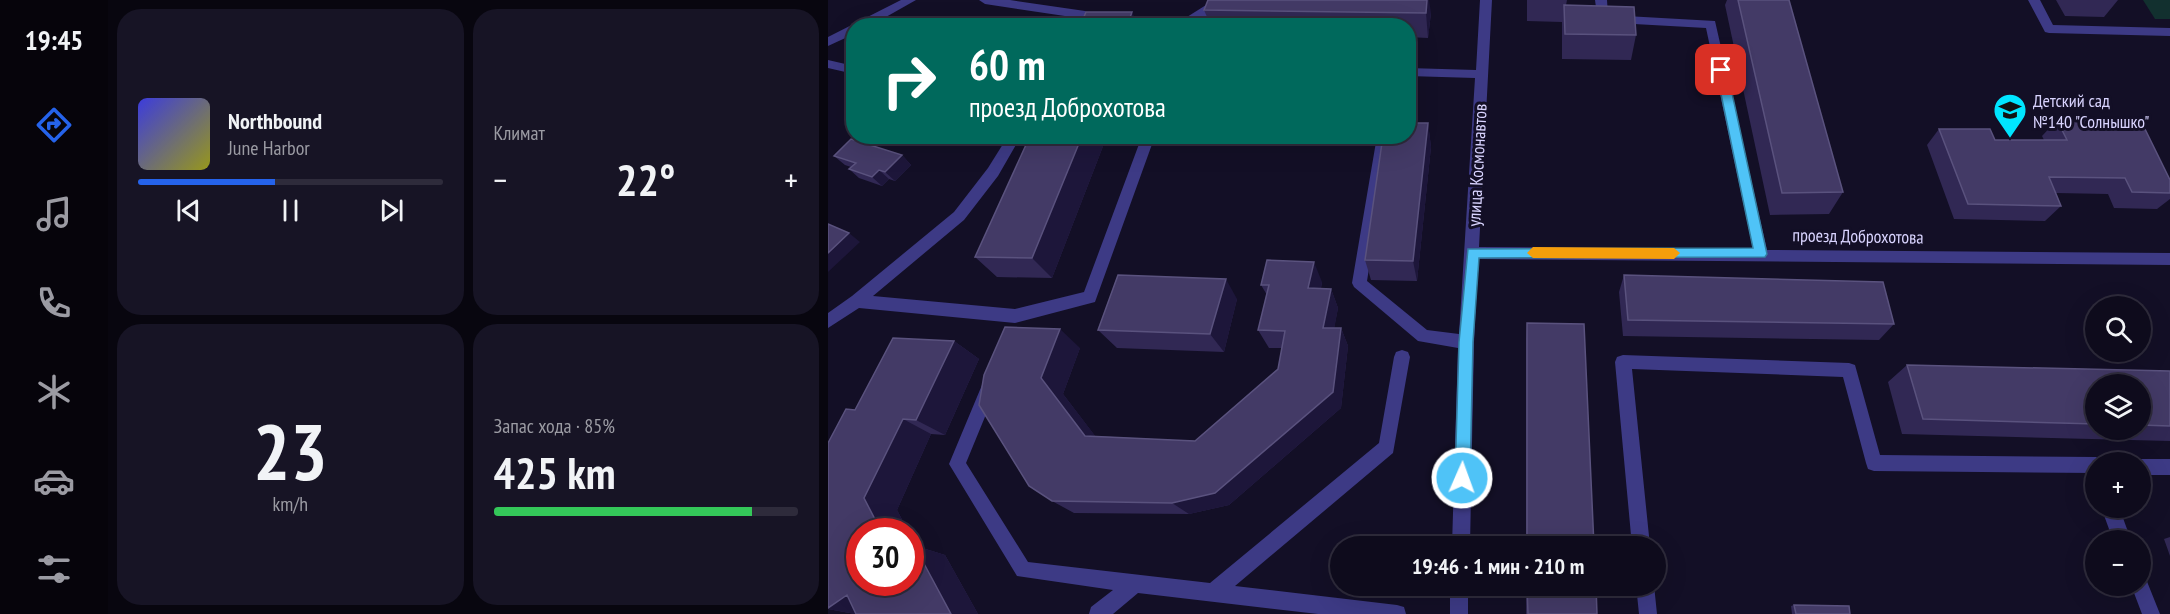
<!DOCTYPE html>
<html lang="ru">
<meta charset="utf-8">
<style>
:root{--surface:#0e0b1c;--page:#171425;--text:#f1f3f6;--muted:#9b9ba3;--line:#2e2b3b;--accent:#2563eb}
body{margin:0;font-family:"PT Sans Narrow",sans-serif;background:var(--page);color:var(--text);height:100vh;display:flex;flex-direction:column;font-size:22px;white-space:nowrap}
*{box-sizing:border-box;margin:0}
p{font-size:20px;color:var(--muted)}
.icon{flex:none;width:33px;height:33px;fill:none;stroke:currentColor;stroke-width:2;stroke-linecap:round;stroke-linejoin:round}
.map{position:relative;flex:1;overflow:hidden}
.drawer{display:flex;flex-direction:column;gap:9px;padding:9px;background:#08060f;width:720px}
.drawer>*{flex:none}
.guide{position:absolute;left:18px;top:18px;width:570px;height:126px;border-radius:24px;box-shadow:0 6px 24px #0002,0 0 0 2px var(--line);background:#00695c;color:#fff;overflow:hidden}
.controls{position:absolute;left:1257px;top:296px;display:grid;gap:12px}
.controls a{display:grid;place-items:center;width:66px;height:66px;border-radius:50%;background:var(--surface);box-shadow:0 6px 24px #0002,0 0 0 2px var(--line);font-size:30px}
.speed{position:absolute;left:18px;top:518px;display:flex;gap:12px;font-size:30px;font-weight:700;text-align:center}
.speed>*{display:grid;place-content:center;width:78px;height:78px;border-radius:50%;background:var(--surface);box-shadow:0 6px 24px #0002,0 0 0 2px var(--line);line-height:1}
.speed .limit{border:9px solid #d22;background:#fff;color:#111}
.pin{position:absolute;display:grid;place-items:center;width:51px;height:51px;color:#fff;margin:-26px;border-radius:12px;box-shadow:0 3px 9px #0006}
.me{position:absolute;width:66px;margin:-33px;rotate:2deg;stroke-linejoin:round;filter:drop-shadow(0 0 4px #0008)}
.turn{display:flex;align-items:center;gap:21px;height:126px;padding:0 24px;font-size:27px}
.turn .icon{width:78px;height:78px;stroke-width:2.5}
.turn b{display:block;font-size:42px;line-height:51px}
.big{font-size:45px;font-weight:800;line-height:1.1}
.drawer .widget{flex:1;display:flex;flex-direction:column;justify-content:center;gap:9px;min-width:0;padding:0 21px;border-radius:24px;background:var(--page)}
.drawer .dial{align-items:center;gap:0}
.dial b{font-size:78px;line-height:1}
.song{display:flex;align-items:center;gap:18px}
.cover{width:72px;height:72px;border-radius:9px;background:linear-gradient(135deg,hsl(240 70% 55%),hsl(60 70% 35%))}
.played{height:6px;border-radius:3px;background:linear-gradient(90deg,var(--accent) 45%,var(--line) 45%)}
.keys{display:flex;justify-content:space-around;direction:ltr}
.heat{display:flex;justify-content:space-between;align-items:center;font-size:33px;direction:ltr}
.charge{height:9px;border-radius:4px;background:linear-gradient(90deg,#34c759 85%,var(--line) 0)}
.drawer .tiles{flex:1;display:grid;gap:9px;grid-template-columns:repeat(2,1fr)}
.trip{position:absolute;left:502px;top:536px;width:336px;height:60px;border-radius:30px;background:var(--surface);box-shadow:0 6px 24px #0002,0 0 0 2px var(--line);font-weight:800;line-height:60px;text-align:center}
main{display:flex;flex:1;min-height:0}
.dock{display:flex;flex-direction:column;width:108px;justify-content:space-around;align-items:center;background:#06040b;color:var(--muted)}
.dock .icon{width:42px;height:42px}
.dock .on{color:var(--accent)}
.dock b{font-size:27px;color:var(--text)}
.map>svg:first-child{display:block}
</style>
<main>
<nav class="dock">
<b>19:45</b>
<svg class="icon on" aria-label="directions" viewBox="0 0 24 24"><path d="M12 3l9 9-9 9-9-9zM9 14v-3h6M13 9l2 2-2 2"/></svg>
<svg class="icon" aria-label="music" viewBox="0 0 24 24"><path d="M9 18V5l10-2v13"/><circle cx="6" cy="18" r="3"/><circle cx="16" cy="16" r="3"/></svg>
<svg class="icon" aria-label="phone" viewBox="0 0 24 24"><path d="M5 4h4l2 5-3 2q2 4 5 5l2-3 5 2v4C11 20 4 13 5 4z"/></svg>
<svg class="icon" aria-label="climate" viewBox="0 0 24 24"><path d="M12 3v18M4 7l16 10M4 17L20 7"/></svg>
<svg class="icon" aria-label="car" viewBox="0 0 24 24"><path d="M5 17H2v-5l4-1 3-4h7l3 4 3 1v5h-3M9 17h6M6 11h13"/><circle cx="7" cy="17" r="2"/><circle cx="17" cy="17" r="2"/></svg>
<svg class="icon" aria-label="filters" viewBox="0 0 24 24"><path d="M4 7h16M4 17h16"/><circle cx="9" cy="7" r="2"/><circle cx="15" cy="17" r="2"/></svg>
</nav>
<section class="drawer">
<div class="tiles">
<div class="widget">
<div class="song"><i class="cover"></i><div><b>Northbound</b><p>June Harbor</p></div></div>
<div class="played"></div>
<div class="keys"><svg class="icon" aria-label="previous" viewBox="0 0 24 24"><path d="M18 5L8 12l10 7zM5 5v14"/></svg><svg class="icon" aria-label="pause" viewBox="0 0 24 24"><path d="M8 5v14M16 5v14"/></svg><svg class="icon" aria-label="next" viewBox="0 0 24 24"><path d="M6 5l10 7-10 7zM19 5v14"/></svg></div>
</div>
<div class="widget"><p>Климат</p>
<div class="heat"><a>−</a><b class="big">22°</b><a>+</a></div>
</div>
<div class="widget dial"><b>23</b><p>km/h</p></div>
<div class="widget"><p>Запас хода · 85%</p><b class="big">425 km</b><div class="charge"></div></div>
</div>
</section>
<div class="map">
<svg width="1342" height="614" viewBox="0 0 1342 614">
<rect width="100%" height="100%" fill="#130f26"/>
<path fill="#12302f" d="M1315,0H1342V19H1327Z"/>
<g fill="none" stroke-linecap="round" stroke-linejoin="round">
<path fill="#3d3a85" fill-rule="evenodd" d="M73,0H88L42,26H26V34L0,46V37Z
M151,0H182L257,11L263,15L257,19L157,4Z
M386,0H400L366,26L288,25L282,21L288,17H359Z
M652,0H664L651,247L925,249L878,28L770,22L767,0H779L780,15L887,21L939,250L1342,253V265L650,259L646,342L642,546H624L630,348L590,341L526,287L524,283L549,136H562L539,281L599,330L631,334L647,78L580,76V68L648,70Z
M1200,0H1212L1225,25L1342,28V36L1221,33L1217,32Z
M0,60L26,66V74L0,68Z
M180,136H193L170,176L136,220L45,296L187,309L256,292L314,136H327L267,302L187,323L31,308L0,328V313L24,296L126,212L160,168Z
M574,350L580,352L582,357L565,453L407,586L569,605L576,607L578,614H490L310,593L285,614H261L263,607L285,590L189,576L121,464L154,385L160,383L166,385L168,390L138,463L200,562L382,583L551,443L566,357L568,352Z
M795,355L1021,363L1027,365L1052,455L1268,457L1275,462H1268V473L1046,471L1040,469L1038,463L1015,377L804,369L822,546H804L787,362L789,357Z
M1312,459H1342V475H1312V462H1306Z
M1273,507H1291L1303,540H1285Z
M1312,576L1318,579L1332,614H1314L1303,585H1312Z
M622,585H640V614H622Z
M808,585H826L829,614H811Z"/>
</g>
<path fill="#312854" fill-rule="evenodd" d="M380,0L603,13L600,38L580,37V26H383L376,10Z
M699,0H739L738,5L808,35L803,60L734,59V22L699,21Z
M899,0H961L1015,192L1001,214L942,215L897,5Z
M1228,0H1290L1276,17L1237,16Z
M1229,120L1342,180V199L1329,209L1286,208L1280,194L1228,193L1233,206L1217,221L1126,219L1099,145L1111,129L1167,140H1216L1214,136Z
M600,123L603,147L589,281L543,280L537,260Z
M202,136H279L224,278L169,277L147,257Z
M74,155L83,165L67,181L61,179L54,186L31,178L21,169L23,167L17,165L6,156Z
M796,275L1066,324L1051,340L795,336L791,292Z
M494,282L493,288L503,289L510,308L506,328H513L520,346L513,408L401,505L361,514L246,513L224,501L151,405L252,348L235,394L267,436L367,441L450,369L454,348H441L430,330L439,295L433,285Z
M409,299L396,352L289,348L270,330Z
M699,323L766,546H698V339Z
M126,341L151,359L117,435L103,434L69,510L88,546L117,555L150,614H27L0,609L27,410Z
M1079,365L1342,371V441L1074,434L1060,382ZM1268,384H1312V429H1268Z
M1342,537V556L1336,539Z
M698,585H768L769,614H698Z
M966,605L1022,614H964L963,606Z"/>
<path fill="#1d163a" d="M599,0H601L603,13L600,38L598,13Z
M304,12L311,26H299Z
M600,123L603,147L589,281L585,261Z
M254,136H279L224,278L204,258Z
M74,155L83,165L67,181L57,172Z
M51,170L61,179L54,186L44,177Z
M21,233L32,242L0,272V253Z
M486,262L494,282L489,307L480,288Z
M398,279L409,299L396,352L382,334Z
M503,289L510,308L503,346L495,328Z
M513,328L520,346L513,408L401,505L361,514L344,503Z
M232,329L252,348L235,394L278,450L257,436L213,378Z
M126,341L151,359L117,435L88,420Z
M75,419L103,434L69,510L80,531H53L36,498Z
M82,536L88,546L117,555L150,614H123L82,563Z
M19,595L38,614H27L0,609V608Z"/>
<path fill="#433a66" stroke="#5a527e" stroke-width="1.5" d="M380,0H599L598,13L376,10Z
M910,0H961L1015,192L954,193Z
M736,5L806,7L808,35L737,34Z
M258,12H304L299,26H252Z
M1229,120L1313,121L1342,180V193L1304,192L1297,178L1221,177L1233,206L1140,204L1111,129H1162L1167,140H1239Z
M580,123H600L585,261L537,260L555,136H580Z
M202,136H254L204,258L147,257Z
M23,139L74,155L57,172L51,170L44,177L21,169L28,163L6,156Z
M0,224L21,233L0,253Z
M439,260L486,262L480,288L503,289L495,328H513L505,392L387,493L344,503L224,501L201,486L151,405L156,375L177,327L232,329L213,378L257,436L367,441L450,369L457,331L430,330L441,285H433Z
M290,275L398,279L382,334L270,330Z
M796,275L1055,282L1066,324L800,320Z
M699,323L756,324L766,546H699Z
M65,338L126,341L88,420L75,419L36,498L53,531H32V582H82V548L86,545L123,614H28L19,595L0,608V443L18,409L27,410Z
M1079,365L1342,371V426L1312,425V384H1268V424L1095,419Z
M699,585H768L769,614H700Z
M966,605L1021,606L1022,614H968Z"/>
<path fill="#4fc3f7" stroke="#337fa1" stroke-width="1.5" d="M893,66L899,70L939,254L937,257L651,258L645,342L642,478L640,483L634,486L629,483L627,478L631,342L640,249L925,248L888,70Z"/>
<path fill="#f59e0b" d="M705,247L846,248L852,253L846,259L705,258L699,253Z"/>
<defs>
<g id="school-pin" transform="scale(1.725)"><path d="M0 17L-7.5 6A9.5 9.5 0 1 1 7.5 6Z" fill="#00e5ff" stroke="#130f26"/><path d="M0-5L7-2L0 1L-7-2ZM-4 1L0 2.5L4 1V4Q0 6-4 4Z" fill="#111"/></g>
</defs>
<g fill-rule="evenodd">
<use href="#school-pin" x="1182" y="110"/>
</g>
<g text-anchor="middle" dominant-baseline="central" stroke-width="6" stroke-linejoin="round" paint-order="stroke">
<g font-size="18" fill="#d9d4ff" stroke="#130f26" text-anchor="start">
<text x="1205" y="100">Детский сад<tspan x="1205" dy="21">№140 "Солнышко"</tspan></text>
</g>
<g font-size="18" fill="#d9d4ff" stroke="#130f26">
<text transform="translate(649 165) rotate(-87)">улица Космонавтов</text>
<text transform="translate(1030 236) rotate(1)">проезд Доброхотова</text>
</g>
</g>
</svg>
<div class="controls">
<a><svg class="icon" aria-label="search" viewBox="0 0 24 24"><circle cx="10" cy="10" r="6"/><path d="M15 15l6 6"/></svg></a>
<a><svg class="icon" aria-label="layers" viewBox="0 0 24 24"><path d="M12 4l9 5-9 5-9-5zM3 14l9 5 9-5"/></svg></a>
<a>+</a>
<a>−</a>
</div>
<div class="speed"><div class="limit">30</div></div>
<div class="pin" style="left:893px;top:70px;background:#d93025"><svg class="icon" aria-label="arrive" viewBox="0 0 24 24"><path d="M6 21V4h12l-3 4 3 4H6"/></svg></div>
<svg class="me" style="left:634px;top:478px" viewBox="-20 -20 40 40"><circle r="17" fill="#4fc3f7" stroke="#fff" stroke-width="3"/><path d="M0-11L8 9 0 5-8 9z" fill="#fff"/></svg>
<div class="trip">19:46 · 1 мин · 210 m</div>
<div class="guide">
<div class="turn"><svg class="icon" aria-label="right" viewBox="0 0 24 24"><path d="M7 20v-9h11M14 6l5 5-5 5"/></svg><div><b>60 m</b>проезд Доброхотова</div></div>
</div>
</div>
</main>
